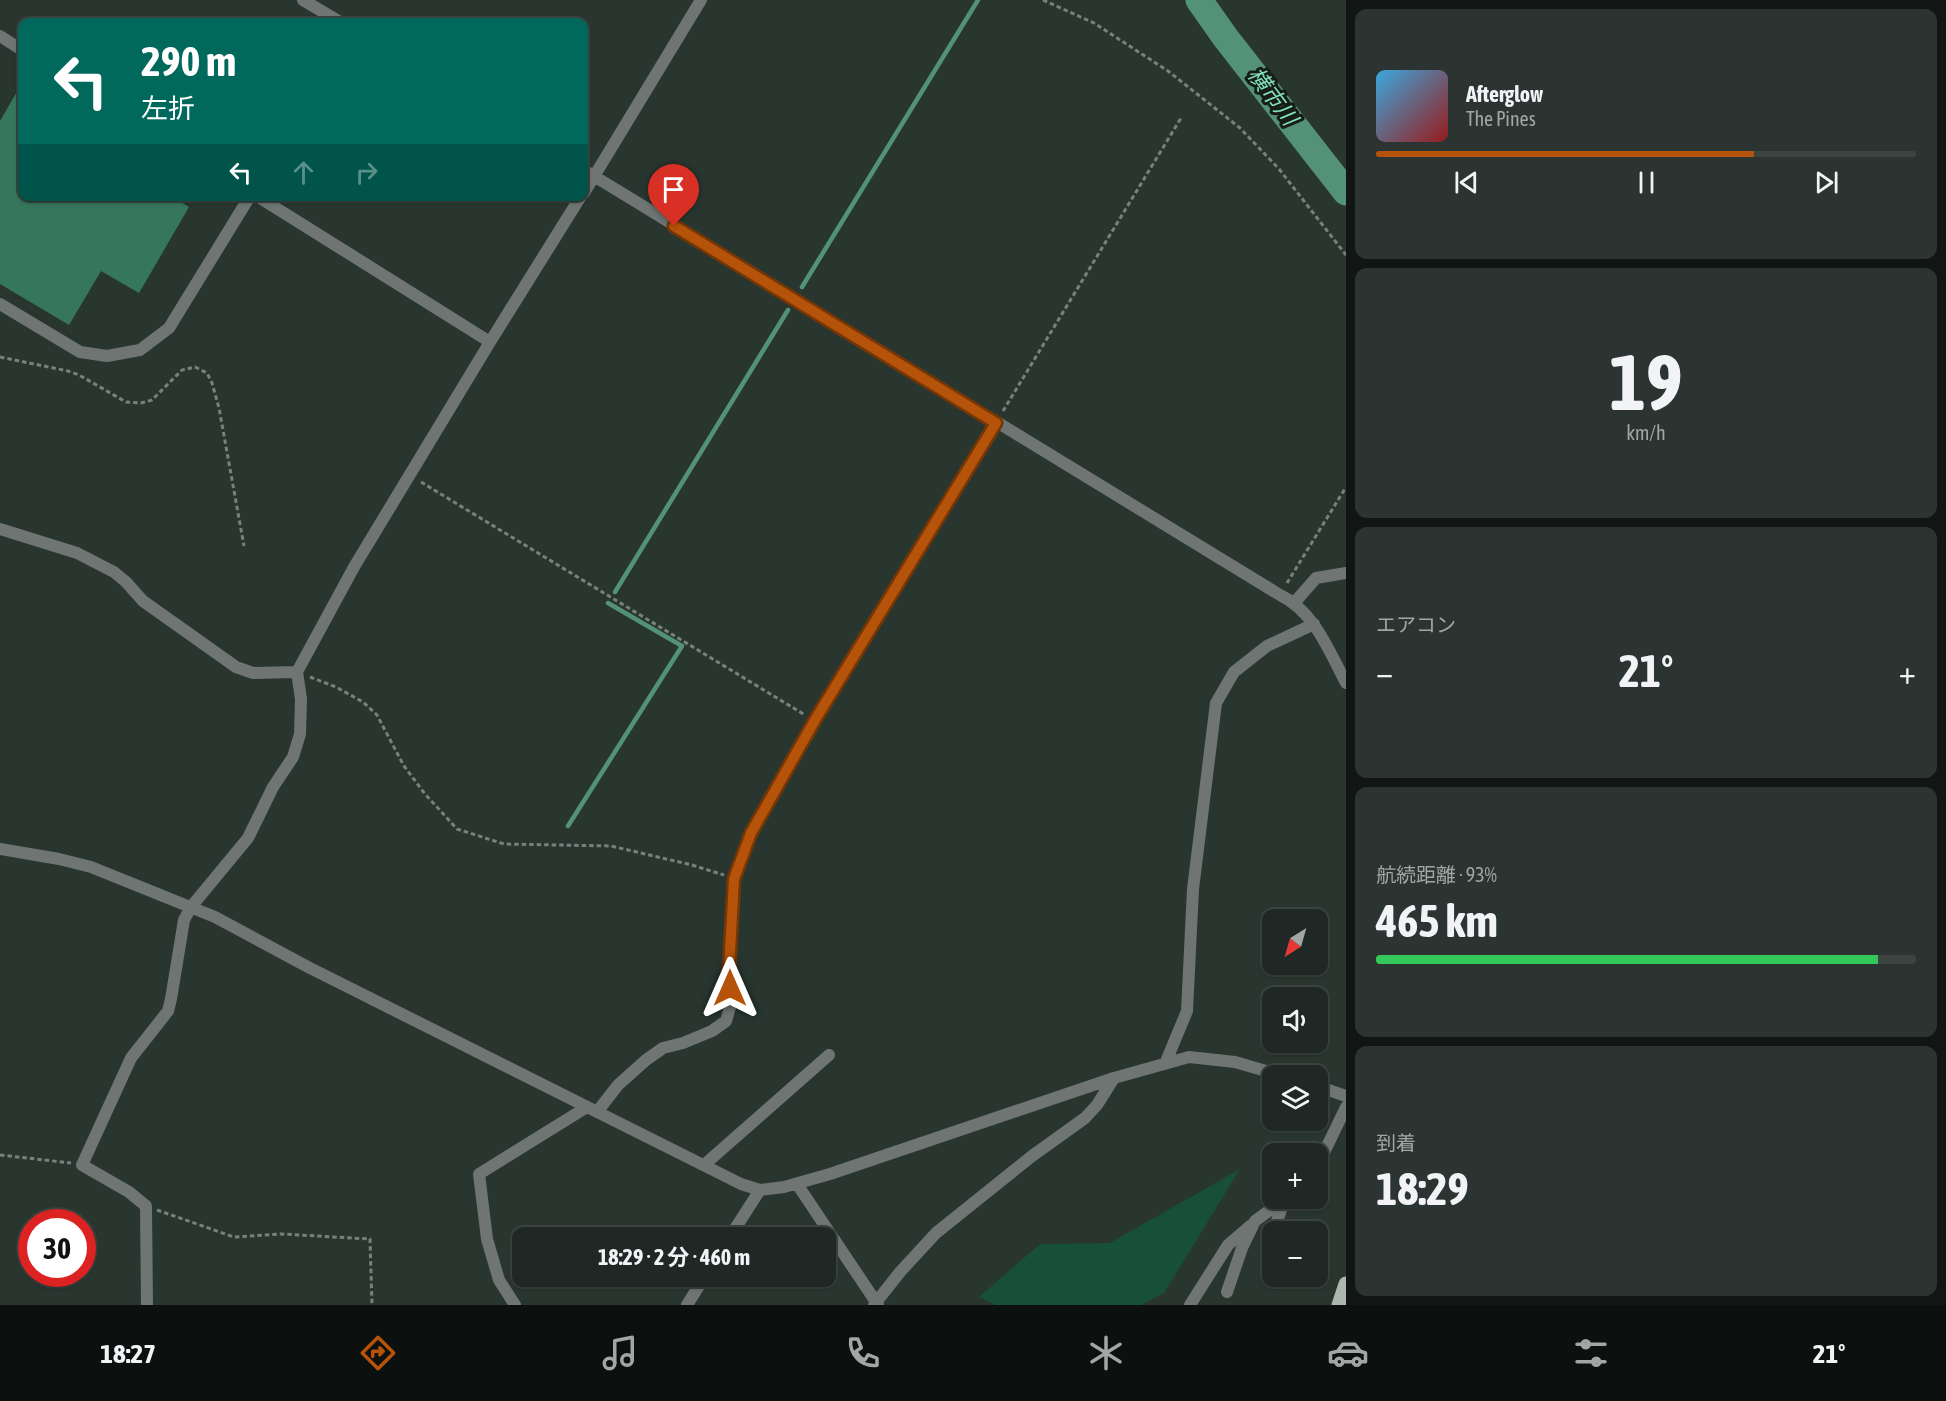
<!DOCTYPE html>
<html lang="ja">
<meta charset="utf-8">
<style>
:root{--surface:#1f2824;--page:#2c3431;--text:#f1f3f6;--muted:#a1a6a6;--line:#3c4441;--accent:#b45309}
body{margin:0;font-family:"Asap Condensed","Noto Sans JP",sans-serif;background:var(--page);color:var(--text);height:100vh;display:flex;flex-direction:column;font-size:22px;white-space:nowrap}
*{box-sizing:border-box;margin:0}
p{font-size:20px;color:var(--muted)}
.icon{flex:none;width:33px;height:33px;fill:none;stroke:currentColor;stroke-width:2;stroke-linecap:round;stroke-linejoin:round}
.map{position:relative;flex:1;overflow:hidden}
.drawer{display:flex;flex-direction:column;gap:9px;padding:9px;background:#111614;width:600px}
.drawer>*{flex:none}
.top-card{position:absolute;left:18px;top:18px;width:570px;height:183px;border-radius:12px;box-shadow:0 2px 4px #0004,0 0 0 2px var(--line);background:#00695c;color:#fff;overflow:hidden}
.needle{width:39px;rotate:217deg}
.buttons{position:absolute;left:1262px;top:909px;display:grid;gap:12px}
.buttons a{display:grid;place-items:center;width:66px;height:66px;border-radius:12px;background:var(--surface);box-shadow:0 2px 4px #0004,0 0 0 2px var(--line);font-size:30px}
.speed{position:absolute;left:18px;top:1209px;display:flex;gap:12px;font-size:30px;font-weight:700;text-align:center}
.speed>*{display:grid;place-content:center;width:78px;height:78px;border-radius:50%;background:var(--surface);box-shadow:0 2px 4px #0004,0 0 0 2px var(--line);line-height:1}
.speed .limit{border:9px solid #d22;background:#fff;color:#111}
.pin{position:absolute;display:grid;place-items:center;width:51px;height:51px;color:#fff;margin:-62px -26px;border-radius:50% 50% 50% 0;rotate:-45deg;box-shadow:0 0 6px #0007}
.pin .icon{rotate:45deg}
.me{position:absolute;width:66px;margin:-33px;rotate:0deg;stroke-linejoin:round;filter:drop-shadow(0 0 4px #0008)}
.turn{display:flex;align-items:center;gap:21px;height:126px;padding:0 24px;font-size:27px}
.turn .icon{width:78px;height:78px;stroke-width:2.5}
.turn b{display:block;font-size:42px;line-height:51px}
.lanes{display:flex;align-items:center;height:57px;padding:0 24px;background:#0003;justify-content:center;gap:30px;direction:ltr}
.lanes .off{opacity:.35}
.big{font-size:45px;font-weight:700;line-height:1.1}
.drawer .widget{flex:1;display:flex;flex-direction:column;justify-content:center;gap:9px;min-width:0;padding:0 21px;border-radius:12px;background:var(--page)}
.drawer .dial{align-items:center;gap:0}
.dial b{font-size:78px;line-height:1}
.song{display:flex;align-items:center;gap:18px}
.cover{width:72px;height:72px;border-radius:9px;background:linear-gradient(135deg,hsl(200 70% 55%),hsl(0 70% 35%))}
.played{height:6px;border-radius:3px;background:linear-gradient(90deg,var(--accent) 70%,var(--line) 70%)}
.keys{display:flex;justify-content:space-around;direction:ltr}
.heat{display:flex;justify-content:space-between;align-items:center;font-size:33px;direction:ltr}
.charge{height:9px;border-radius:4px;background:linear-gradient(90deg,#34c759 93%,var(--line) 0)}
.trip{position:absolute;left:512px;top:1227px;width:324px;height:60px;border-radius:12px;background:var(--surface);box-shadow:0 2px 4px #0004,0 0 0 2px var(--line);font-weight:700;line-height:60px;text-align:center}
.menu{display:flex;height:96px;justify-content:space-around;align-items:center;background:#0c100e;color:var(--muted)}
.menu .icon{width:42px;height:42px}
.menu .on{color:var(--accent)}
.menu b{font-size:27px;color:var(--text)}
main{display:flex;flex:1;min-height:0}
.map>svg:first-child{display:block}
</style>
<main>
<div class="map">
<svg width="1346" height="1305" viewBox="0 0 1346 1305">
<rect width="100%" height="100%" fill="#293630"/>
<path fill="#174f3a" d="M1240,1169L1164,1293L1141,1305H996L979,1297L1040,1244L1110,1243Z"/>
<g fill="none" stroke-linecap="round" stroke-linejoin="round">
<path stroke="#539277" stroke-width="4.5" d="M802,287L978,0
M615,592L788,310
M568,826L682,646L608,603"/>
<path stroke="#539277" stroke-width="27" d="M1199,0L1225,37L1346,192"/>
</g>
<path fill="#36765c" d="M22,83V196H171L189,207L139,293L101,271L69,325L0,284V121Z"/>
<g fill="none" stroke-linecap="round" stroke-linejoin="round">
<path stroke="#77827d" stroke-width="3" stroke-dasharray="4.5 3" stroke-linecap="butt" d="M1043,0L1094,23L1168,71L1240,128L1279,169L1346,255
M0,357L68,371L79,375L126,402L141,403L152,400L182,370L195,367L207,373L212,383L219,408L244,546
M1003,411L1181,118
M421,482L805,715
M1287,583L1346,487
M310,677L336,687L363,702L377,715L404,766L425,794L457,829L504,844L611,846L692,865L724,875
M0,1155L71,1163
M157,1210L234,1237L281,1234L370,1239L372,1305"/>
<path stroke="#6f7572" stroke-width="12" d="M303,0L340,22
M0,36L22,50
M584,170L1280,595C1314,611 1329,651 1346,683
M584,193L701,0
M257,196L490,342
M0,304L80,352L107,356L140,350L169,328L250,196
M0,529L77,553L114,572L126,582L143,601L236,667L253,673L297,672
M1295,602L1316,578L1346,573
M0,849L59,859L91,867L215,917L308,967L741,1184L760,1190L784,1187L830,1174L1114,1078L1189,1057L1235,1062L1283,1076
M1165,1064L1187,1011L1193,889L1216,703L1234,672L1267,646L1314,624
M1317,1086L1346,1096
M597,1112L618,1085L646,1060L663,1048L683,1043L712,1031L726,1021L730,1007L729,970L734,879L751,833L815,720L996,423
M704,1165L829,1055
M1317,1167L1346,1107
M797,1184L878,1305
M1273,1232L1285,1199
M729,1238L760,1190
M1269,1244L1272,1234
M1227,1292L1242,1248L1255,1221L1285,1199
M147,1305L146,1206L129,1192L82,1165L131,1058L168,1011L171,999L184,920L191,907L248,838L273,787L293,757L300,734L301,699L297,672L354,567L490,342L581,196
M515,1305L499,1280L487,1239L479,1174L587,1107
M687,1305L705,1276
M874,1305L900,1272L936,1233L1032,1156L1085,1118L1097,1105L1114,1078
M1190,1305L1228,1245L1250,1226"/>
<path stroke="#abb8b1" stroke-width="15" d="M1339,1305L1346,1284"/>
</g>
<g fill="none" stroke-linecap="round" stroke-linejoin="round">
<g stroke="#753606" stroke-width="15">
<path id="route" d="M674,226L996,423L815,720L751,833L734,879L729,970L730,988"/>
</g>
<use href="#route" stroke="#b45309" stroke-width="10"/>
</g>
<g text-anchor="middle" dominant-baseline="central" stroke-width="6" stroke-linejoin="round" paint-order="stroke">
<g font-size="22" font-style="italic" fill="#82e1b8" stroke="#161c19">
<text transform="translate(1273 96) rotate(53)">横市川</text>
</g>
</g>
</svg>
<div class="buttons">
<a><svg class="needle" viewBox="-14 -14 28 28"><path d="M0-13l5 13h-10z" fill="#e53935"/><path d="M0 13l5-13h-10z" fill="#a1a6a6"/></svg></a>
<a><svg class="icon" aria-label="sound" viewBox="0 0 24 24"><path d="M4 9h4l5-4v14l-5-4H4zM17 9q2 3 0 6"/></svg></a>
<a><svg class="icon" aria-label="layers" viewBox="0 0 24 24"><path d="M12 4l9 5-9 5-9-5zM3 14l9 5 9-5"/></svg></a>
<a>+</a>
<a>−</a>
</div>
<div class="speed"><div class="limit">30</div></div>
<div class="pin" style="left:674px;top:226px;background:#d93025"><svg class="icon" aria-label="arrive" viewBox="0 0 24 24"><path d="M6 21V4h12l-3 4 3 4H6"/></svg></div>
<svg class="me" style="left:730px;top:988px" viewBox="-20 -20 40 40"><path d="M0-17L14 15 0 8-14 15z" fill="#b45309" stroke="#fff" stroke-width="4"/></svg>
<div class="trip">18:29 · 2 分 · 460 m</div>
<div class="top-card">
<div class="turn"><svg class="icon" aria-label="left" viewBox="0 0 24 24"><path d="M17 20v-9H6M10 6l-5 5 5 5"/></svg><div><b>290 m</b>左折</div></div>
<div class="lanes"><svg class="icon" aria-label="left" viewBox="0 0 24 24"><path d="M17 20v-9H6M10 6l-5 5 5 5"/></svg><svg class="icon off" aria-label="ahead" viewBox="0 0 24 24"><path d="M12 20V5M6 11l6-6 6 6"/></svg><svg class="icon off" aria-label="right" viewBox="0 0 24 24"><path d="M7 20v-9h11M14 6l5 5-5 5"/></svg></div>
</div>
</div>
<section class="drawer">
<div class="widget">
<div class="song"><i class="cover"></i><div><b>Afterglow</b><p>The Pines</p></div></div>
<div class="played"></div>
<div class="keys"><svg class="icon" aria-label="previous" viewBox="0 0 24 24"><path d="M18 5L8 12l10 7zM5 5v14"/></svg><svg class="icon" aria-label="pause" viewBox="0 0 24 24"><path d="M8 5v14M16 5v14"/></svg><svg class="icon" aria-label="next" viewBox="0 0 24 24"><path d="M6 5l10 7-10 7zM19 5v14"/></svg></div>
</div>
<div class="widget dial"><b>19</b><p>km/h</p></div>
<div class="widget"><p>エアコン</p>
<div class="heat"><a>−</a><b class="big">21°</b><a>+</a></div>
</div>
<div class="widget"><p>航続距離 · 93%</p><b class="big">465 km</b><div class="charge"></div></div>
<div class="widget"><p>到着</p><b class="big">18:29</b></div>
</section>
</main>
<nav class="menu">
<b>18:27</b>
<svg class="icon on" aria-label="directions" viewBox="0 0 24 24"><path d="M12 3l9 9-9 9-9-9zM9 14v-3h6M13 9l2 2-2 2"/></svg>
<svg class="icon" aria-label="music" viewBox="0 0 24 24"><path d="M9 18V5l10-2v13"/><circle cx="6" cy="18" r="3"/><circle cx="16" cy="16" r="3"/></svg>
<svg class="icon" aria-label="phone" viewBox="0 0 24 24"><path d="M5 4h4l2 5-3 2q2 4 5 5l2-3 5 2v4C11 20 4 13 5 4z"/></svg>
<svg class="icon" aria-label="climate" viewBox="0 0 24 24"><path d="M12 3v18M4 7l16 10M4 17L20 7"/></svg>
<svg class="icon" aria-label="car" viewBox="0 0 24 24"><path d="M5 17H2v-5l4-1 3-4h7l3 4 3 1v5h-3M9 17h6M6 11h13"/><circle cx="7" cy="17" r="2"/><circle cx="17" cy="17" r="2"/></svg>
<svg class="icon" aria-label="filters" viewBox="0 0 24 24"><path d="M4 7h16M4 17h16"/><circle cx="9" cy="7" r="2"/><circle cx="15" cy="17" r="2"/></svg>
<b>21°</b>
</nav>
